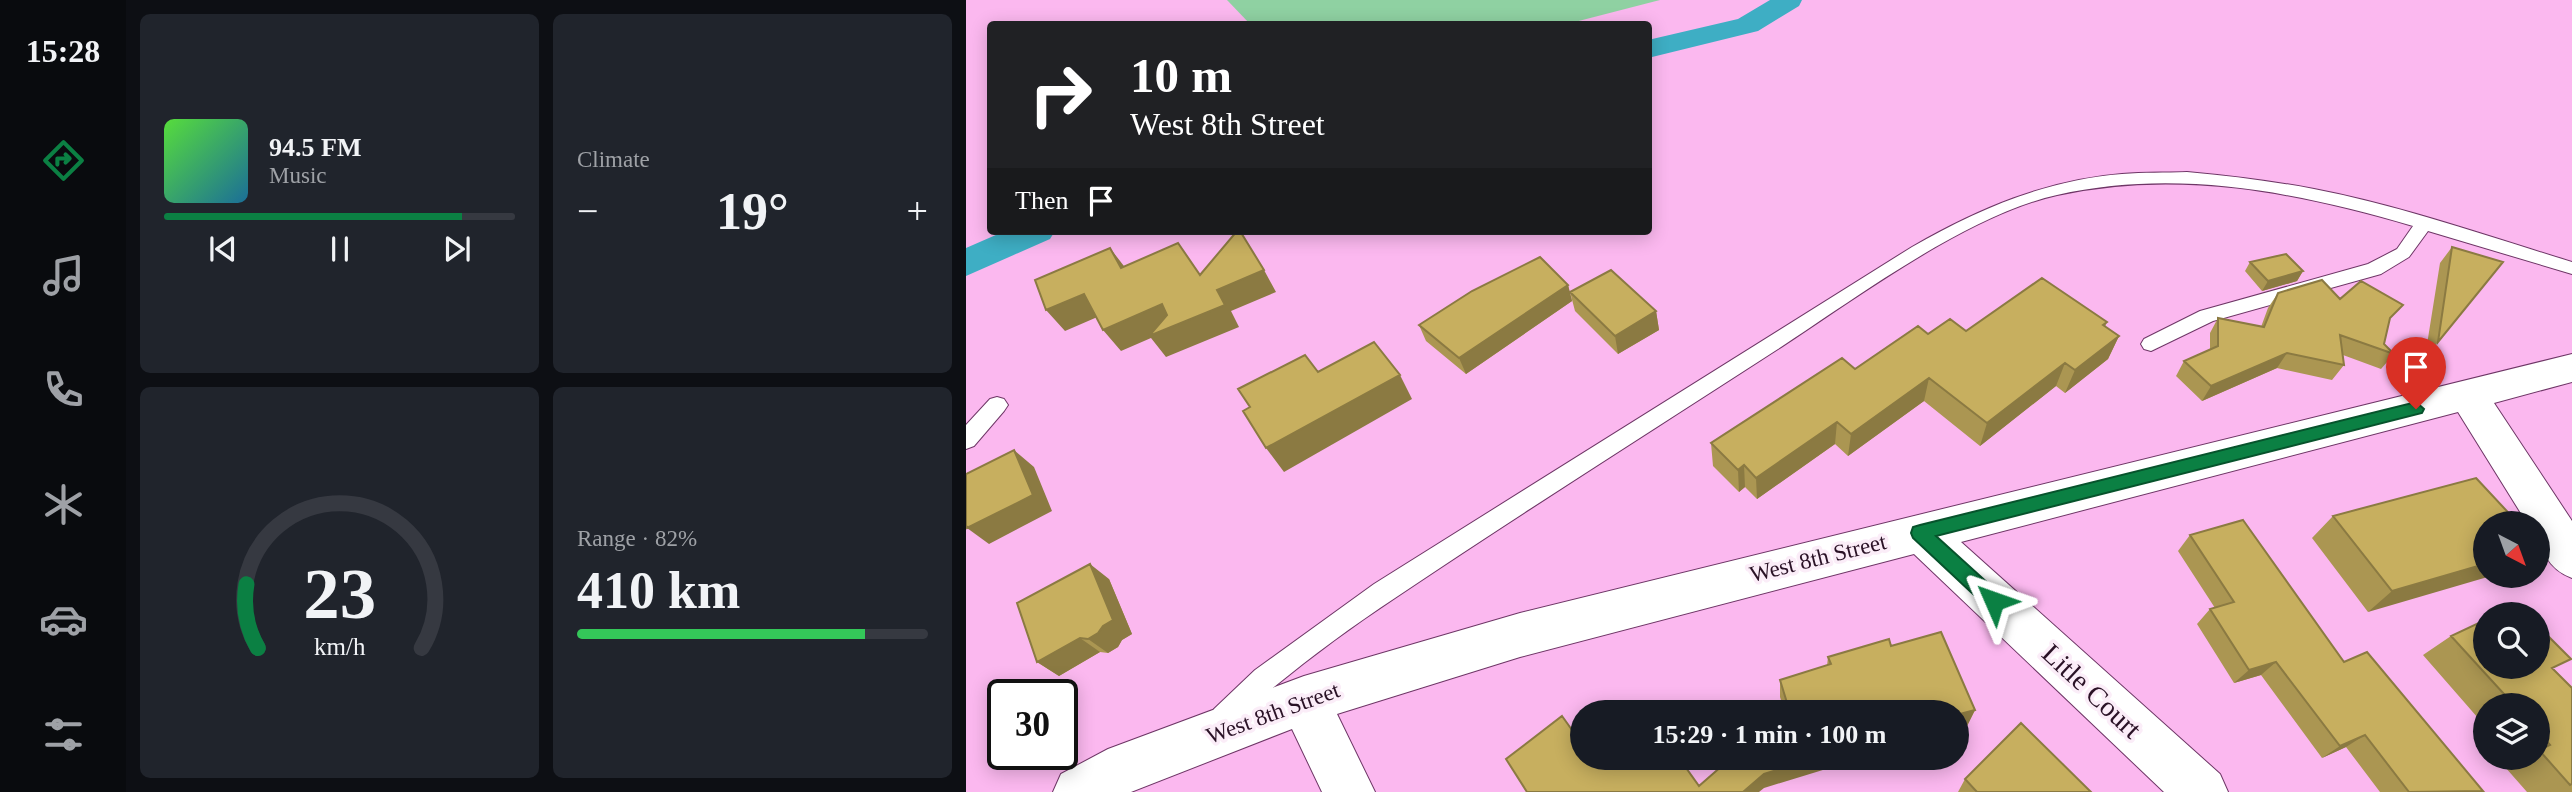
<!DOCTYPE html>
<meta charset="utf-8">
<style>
:root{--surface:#171b24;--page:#20242c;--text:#f1f3f6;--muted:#9ea1a6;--line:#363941;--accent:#0b8043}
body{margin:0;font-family:Georgia,serif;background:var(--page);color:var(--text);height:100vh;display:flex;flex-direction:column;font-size:26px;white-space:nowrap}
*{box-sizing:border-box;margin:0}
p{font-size:23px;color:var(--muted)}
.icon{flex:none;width:38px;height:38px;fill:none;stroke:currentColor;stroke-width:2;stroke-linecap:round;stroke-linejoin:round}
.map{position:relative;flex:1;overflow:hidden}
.drawer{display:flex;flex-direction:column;gap:14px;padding:14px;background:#0d0f14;width:840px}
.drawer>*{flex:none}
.top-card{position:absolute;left:21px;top:21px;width:665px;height:214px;border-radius:7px;box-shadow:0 4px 18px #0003;background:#202124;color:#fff;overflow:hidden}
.needle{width:46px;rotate:139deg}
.tools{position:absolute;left:1507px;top:511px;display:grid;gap:14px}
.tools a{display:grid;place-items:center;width:77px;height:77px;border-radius:50%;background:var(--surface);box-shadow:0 4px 18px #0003;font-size:35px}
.speed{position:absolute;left:21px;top:679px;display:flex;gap:14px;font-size:35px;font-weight:700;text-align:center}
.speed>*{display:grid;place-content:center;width:91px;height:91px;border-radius:50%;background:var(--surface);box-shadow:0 4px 18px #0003;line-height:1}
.speed .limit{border:4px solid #111;border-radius:10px;background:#fff;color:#111}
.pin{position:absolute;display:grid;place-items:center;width:60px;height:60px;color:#fff;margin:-72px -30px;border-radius:50% 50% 50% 0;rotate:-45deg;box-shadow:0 0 7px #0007}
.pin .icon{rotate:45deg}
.me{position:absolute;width:77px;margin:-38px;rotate:313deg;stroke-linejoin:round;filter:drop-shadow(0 0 5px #0008)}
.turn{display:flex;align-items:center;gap:24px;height:147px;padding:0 28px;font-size:32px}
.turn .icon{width:91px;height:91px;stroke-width:2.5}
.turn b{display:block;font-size:49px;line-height:60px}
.then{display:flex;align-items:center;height:66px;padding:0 28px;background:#0003;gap:14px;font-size:26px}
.big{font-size:52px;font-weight:800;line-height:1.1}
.drawer .card{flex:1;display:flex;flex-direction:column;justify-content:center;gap:10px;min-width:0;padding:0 24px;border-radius:10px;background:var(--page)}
.drawer .dial{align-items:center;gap:0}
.dial svg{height:182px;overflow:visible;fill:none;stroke:var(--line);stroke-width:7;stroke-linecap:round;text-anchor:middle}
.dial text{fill:var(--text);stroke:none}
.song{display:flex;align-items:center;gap:21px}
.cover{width:84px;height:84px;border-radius:10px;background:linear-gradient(135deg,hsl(110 70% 55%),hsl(200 70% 35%))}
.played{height:7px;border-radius:4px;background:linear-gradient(90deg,var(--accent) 85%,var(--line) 85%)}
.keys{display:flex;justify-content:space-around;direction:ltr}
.heat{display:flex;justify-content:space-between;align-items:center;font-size:38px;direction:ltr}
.charge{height:10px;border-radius:5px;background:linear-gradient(90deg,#34c759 82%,var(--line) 0)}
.drawer .tiles{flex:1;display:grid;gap:14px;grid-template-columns:repeat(2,1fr)}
.trip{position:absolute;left:604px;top:700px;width:399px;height:70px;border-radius:35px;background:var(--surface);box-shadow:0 4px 18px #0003;font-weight:800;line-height:70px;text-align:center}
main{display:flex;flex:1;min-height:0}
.dock{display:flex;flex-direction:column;width:126px;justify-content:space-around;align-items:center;background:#090b0e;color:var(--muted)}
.dock .icon{width:49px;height:49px}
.dock .on{color:var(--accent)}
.dock b{font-size:32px;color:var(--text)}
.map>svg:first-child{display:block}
</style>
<main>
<nav class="dock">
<b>15:28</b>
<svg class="icon on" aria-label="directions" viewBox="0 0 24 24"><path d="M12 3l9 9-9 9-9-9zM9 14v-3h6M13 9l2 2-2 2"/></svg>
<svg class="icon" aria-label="music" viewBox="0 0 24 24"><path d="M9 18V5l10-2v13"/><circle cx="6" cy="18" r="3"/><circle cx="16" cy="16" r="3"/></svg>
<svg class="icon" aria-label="phone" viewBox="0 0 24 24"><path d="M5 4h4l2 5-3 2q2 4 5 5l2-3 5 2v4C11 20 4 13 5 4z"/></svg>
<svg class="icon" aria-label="climate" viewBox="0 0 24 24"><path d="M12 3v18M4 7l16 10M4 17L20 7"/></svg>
<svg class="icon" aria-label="car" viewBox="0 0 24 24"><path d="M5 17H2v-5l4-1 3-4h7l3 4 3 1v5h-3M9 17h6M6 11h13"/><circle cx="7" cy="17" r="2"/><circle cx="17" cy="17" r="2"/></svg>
<svg class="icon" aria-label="filters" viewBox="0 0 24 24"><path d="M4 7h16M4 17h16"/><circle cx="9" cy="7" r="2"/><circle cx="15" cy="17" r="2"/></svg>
</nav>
<section class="drawer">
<div class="tiles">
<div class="card">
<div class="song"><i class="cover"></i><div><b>94.5 FM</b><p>Music</p></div></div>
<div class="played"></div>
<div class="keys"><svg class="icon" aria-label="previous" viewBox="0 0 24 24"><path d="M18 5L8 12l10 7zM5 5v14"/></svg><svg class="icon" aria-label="pause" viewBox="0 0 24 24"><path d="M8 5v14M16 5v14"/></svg><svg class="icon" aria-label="next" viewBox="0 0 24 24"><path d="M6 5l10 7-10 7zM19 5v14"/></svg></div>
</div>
<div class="card"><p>Climate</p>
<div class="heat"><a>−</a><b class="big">19°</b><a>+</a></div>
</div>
<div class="card dial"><svg viewBox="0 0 100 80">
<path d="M14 69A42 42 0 1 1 86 69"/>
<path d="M14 69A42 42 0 0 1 9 41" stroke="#0b8043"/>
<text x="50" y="56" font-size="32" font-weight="700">23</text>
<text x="50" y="72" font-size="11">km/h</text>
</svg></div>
<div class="card"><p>Range · 82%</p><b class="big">410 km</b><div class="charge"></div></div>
</div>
</section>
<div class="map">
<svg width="1606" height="792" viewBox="0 0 1606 792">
<rect width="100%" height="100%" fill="#fbb8ef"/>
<path fill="#8fd1a2" d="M261,0H694L601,24H284Z"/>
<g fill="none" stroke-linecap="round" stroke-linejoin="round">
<path fill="#3eaec4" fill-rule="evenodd" d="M804,0H836L833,6L792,31L682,58V40L772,19Z
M39,231H89L84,239L0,276V248Z"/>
<g stroke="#6e3666" stroke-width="2">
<path id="service" d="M1221,172C1264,176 1306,181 1348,189C1436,206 1521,236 1606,262V274L1462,231L1443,257L1415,274L1247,321L1185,351L1178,349L1175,344L1178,339L1234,311L1402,264L1431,249L1447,226C1331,192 1211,168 1091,195C1001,215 890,298 812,349C684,432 555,513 429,598C388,625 346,656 308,687C291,702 279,724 258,733L248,729L244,719L248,709L289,670L408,584L946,247C1012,209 1080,180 1156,174C1178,172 1199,173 1221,172Z
M31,397L38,399L42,405L38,411L8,446L0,449V425L24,399Z"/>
</g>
<g stroke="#6e3666" stroke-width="2">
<path id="minor" d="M1606,354V382L1528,403L1606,521V578C1582,569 1572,548 1572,523H1561L1492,412L995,542L1254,774L1262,792H1198L948,554L554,657L371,714L409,792H356L326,729L165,792H87L95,774L142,749L338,676L554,613Z"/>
</g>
<use href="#service" fill="#fff" fill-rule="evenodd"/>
<use href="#minor" fill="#fff" fill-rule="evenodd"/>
</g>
<path fill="#ab9652" d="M1486,247L1472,342L1459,357L1474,263Z
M1284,262L1337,271L1331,281L1296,291L1279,271Z
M602,285L606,301L500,374L460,341L453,325Z
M604,292L690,311L693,330L652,354L609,311Z
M1312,293L1374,299L1423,323L1418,344L1428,354L1415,369L1377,355L1378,365L1366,380L1311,368L1236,401L1210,376L1218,361L1244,350V333L1252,318L1295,327L1302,308Z
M1141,322L1139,327L1153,336L1142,359L1099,393L1090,386L1014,446L958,401L882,456L869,444L791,499L779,487L773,492L747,466L745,443L889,369L962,334Z
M1367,516L1552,523L1402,612L1346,538Z
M1224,535L1378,662L1515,792H1414L1380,747L1356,758L1295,675L1268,683L1231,624L1244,609L1249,608L1212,551Z
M143,579L166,634L156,640L152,647L142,653L134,652L93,676L71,662Z
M975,632L1009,710L1001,726L990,729V712H816L818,710L814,697V680L861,666L862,657L923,639L925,646Z
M1485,636L1587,669L1606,688V792H1561L1539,767L1550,761L1547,758H1572V705H1519V726L1457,655Z
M999,779L1125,792H992Z"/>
<path fill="#8b7a42" d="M144,248L161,270L155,268Z
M298,270L310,292L265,311L273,327L200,357L185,338L155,351L137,330L196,304L251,290Z
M1337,271L1331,281L1296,291L1302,281Z
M602,285L606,301L500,374L493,358Z
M118,294L136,315L99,331L80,310Z
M690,311L693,330L652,354L649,336Z
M1153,336L1142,359L1099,393L1109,370Z
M1321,353L1311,368L1236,401L1245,386Z
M1099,363L1090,386L1014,446L1021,423Z
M434,375L446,399L318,472L300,448Z
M963,378L958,401L882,456L885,434Z
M871,422L869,444L791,499L790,478Z
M48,450L68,467L86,511L23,544L1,528Z
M778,465L779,487L773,492L772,470Z
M124,564L143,579L166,634L156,640L152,647L142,653L122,639L137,626Z
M1519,564V576H1525L1402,612L1426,591Z
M114,638L134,652L93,676L71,662Z
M1310,662L1295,675L1268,683L1283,670Z
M1009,710L1001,726L990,729V715Z
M1399,735L1380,747L1356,758L1374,746Z
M850,758H896L798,788L793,792H777L798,774Z"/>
<path fill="#c7af5f" stroke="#8b7a42" stroke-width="2" d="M271,231H274L298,270L251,290L259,305L183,336L201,315L196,304L137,330L118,294L80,310L69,280L144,248L155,268L212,243L234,275Z
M1486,247L1537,262L1472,342Z
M1320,254L1337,271L1302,281L1284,262Z
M574,257L602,285L493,358L453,325L506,291Z
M645,270L690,311L649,336L604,292Z
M1076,278L1141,322L1137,325L1153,336L1109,370L1099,363L1021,423L963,378L885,434L871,422L790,478L778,465L772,470L745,443L876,358L889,369L952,326L962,334L984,319L1000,331Z
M1356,280L1374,299L1395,281L1437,305L1424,318L1418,344L1428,354L1374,335L1378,365L1321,353L1245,386L1218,361L1252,346V318L1298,327L1312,293Z
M408,342L434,375L300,448L277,411L284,407L272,389L339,355L352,372Z
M48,450L67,495L1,528L0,525V474Z
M1510,478L1552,523H1519V564L1426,591L1367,516Z
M1277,520L1378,662L1401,652L1517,791L1443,792L1399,735L1374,746L1310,662L1283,670L1244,609L1268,602L1224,535Z
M124,564L147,620L137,626L132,633L122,639L114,638L71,662L51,603Z
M1552,606L1560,614H1533Z
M1519,620V667H1572V626L1605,659L1586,668L1606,688V784L1604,785L1573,750L1584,745L1572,731V705H1548L1485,636Z
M975,632L1009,710L990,715V712H816L822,706L814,680L865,664L862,657L923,639L925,646Z
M596,716L616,744V758H713L733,786L765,758H850L798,774L777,792H561L540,759Z
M1055,723L1125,792H1011L999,779Z"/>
<path fill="#0b8043" stroke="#07532c" stroke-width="2" d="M1450,402L1458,409L1456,413L970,536L1035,595L1037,601L1035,607L1028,609L1021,607L947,538L945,533L947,527L954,525Z"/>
<g text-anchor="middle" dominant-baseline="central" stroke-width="7" stroke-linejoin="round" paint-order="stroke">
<g font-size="23" fill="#2a1226" stroke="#fbedf8">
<text transform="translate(852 558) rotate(-14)">West 8th Street</text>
<text transform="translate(307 713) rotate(-20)">West 8th Street</text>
</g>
<g font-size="28" fill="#2a1226" stroke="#fbedf8">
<text transform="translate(1126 691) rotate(43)">Litle Court</text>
</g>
</g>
</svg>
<div class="tools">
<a><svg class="needle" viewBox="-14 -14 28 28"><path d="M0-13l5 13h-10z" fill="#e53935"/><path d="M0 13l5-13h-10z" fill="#9ea1a6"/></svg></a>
<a><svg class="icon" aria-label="search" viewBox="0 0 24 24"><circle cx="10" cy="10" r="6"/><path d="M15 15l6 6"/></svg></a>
<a><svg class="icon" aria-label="layers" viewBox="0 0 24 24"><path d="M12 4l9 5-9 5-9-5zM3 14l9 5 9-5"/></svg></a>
</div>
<div class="speed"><div class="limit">30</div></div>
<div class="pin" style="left:1450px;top:409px;background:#d93025"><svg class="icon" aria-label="arrive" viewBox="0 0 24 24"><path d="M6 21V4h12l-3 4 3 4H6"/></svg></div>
<svg class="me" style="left:1028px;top:601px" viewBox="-20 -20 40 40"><path d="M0-17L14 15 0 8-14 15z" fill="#0b8043" stroke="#fff" stroke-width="4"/></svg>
<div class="trip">15:29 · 1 min · 100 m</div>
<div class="top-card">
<div class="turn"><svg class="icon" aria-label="right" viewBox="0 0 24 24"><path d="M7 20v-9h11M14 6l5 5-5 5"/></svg><div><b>10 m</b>West 8th Street</div></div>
<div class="then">Then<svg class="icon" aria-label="arrive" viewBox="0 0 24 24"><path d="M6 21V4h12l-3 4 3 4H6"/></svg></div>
</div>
</div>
</main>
